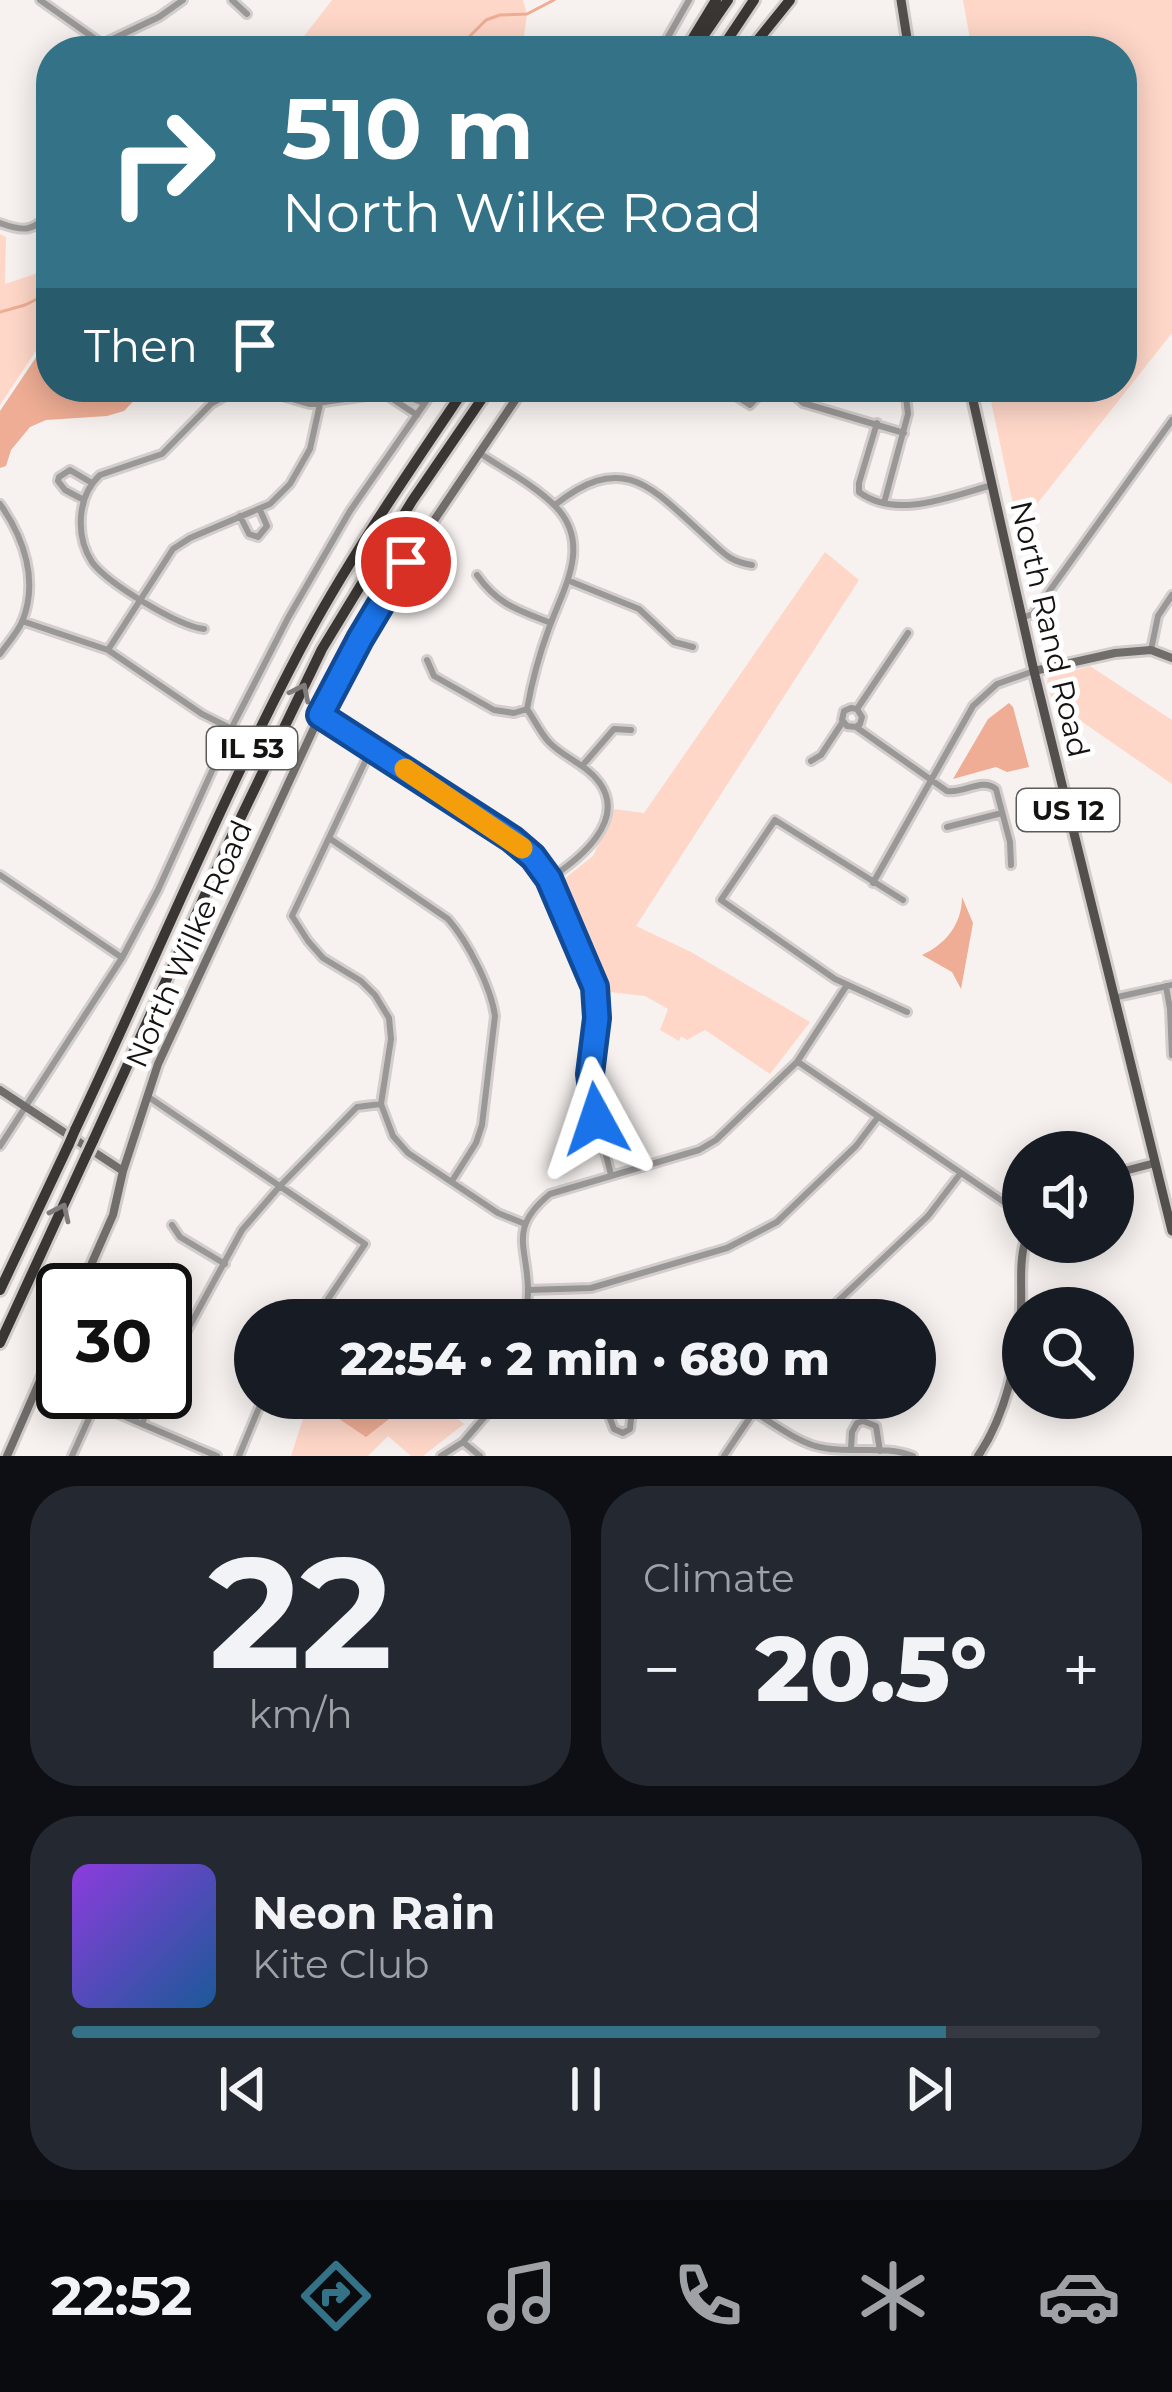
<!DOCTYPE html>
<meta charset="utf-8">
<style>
:root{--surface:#171b24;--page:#242831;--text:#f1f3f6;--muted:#9ea1a6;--line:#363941;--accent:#337287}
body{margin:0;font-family:Montserrat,sans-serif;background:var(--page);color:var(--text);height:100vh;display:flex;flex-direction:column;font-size:45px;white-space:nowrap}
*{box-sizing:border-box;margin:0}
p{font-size:39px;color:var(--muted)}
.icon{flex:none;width:66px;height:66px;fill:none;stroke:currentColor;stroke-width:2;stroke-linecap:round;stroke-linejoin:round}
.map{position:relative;height:1456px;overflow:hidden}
.side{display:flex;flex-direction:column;gap:30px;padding:30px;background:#0d0f14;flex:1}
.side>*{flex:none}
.hud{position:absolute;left:36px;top:36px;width:1101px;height:366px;border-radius:48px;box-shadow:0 6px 30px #0003;background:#337287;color:#fff;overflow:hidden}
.tools{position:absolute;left:1002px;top:1131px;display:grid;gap:24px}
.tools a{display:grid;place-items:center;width:132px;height:132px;border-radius:50%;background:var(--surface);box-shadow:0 6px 30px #0003;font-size:60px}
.speed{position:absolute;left:36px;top:1263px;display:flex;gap:24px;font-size:60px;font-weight:700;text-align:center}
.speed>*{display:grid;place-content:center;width:156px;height:156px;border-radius:50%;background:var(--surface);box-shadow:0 6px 30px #0003;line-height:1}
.speed .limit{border:6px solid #111;border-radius:18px;background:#fff;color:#111}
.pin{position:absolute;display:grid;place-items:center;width:102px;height:102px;color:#fff;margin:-51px;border:6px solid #fff;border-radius:50%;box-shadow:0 3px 12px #0007}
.me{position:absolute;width:132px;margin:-66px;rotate:355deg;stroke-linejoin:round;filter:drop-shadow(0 0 9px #0008)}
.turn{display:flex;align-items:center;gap:42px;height:252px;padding:0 48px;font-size:54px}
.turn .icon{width:156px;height:156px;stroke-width:2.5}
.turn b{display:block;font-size:84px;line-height:102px}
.then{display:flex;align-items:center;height:114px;padding:0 48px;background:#0003;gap:24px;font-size:45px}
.big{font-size:90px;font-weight:800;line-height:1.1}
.side .widget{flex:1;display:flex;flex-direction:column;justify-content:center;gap:18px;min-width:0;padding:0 42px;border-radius:48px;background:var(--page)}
.side .dial{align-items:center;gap:0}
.dial b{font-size:156px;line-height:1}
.song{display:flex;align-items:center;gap:36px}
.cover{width:144px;height:144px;border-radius:18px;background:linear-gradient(135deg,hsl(270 70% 55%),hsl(210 70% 35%))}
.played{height:12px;border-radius:6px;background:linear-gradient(90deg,var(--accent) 85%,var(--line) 85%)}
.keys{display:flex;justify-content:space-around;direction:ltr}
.heat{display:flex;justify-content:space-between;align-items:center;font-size:66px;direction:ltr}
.side .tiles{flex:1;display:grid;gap:30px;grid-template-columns:1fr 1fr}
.widget:last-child{grid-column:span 2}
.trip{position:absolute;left:234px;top:1299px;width:702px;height:120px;border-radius:60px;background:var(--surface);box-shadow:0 6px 30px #0003;font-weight:800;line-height:120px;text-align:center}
.tab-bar{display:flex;height:192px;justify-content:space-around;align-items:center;background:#090b0e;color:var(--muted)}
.tab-bar .icon{width:84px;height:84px}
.tab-bar .on{color:var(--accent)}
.tab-bar b{font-size:54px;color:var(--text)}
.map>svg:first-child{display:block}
</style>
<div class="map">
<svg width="1172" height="1456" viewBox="0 0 1172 1456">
<rect width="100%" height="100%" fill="#f7f2ef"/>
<path fill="#fed7c8" d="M332,0H523L527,14L522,51H298L301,40Z
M963,0H1172V333L1018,528L988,387H1122V51H972Z
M0,234L6,237L5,284L41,272L51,278V328L0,405Z
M825,552L859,580L636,926L691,952L810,1022L770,1074L705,1030L687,1040L681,1036L679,1041L660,1030L668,1009L645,996L609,992L595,953L559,883L593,856L614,809L644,813Z
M1090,666L1172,720V784L1052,701L1047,681L1049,677Z
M318,1398H434L464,1424L423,1456H411L388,1436L368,1456H291L303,1419Z"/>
<path fill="#eead94" d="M51,335V387H147L124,411L107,416L46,420L30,427L11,450L6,466L0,468V411Z
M1009,703L1013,707L1029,767L1007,772L996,767L953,779L988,719Z
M962,897L973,923L961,989L952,972L922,955C946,944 962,924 962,897Z
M322,1398H416L366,1437L317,1404Z"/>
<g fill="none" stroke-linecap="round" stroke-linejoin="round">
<path stroke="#eead94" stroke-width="3" d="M455,51L486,20L500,15L527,14L554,0
M0,312L25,305L51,292"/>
<g stroke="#d3cecc" stroke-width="12">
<path id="street" d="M40,0L101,43
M232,0L247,14
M98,51L102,44L159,17L183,0
M660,51L689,0
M0,223C24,232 34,232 51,211
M722,387L750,405L767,387
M784,387L803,403L904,433
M385,394L417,415
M877,423L859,483V492C896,520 952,496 992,485
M481,454C505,470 536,486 556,507C592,545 563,589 549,628C539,655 532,681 527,709C534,719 540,732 548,741C562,757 586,764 599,782C628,821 578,860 549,879
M82,499L65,490L58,481L59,477L70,470L92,483
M884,503L908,414L905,387
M0,504C24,538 39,581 22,622C17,633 7,644 0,654
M555,505C624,450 652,488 706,537C724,553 728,561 752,565
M240,516L249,534L258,537L267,526L260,510
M477,575C498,605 518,610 551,623
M572,582L639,609L674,642L693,647
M1024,617L1033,614L1172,420
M22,621L108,650L202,714L230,728
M204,629C178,626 107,583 92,562C75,536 77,496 100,475L162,454L211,404L236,390L268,392L310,404L394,392L424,403
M108,650L173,549L190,538L270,504L290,484L310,449L320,404
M1151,650L1158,616L1172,595
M427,660L434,676L494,710L514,713L527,709
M857,709L862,717L860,724L856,727L847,726L842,720L844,711L851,708L857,709L908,633
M320,715L512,839L534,857L549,879L595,987L597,1018L590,1074L591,1096L611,1175
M856,727L947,791C964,794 982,777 996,789L1010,842L1011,865
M372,747L292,916L308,941L323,958L361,981L375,995L389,1018L391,1039L381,1104L393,1136L408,1153L498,1213L525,1224
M811,761L821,755L842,723
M582,766L614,729L631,730
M947,827L1002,813
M329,838L448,919C468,942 491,987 495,1016L482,1125L476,1143L452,1181
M0,875L121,957
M873,883L973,706L997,684L1034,671
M903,900L775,820L721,900L835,979L907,1012
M1166,986L1170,1009L1172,1055
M1113,998L1172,985
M798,1062L1023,1215
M147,1096L365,1244L314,1320
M0,1146L122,958L158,890L231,729L288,618L350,511L436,387
M172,1225L180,1237L225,1264
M528,1290L591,1288L727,1248L777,1222L856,1146L878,1117
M446,1312L455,1320
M524,1320C526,1311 528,1300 528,1291C528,1247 507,1229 550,1194L699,1150L716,1140L797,1062L847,985
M818,1320L928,1216L960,1174
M165,1371L242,1230L280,1186L357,1107L381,1104
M40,1380L63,1390
M67,1392L217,1456
M602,1398L614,1429L623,1433L630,1429L631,1419L626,1398
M754,1412C774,1424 793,1439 815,1446C847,1455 883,1444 913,1456
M142,1424L154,1392
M463,1442L480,1456
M851,1449L852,1432L857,1423L863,1421L876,1426L880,1451
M72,1456L95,1405
M239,1456L263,1398
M441,1456L463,1442L501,1398
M724,1456L763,1398"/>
</g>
<g stroke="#d3cecc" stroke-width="14">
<path id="secondary" d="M1034,671L1115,653L1151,650L1172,658
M0,1090L123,1171
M1113,1174L1155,1163
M80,1290L113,1215L123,1171L158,1064L320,715L360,639L406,562L524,387
M7,1456L63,1328
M978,1456C1006,1415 1018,1359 1021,1309C1022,1287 1019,1263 1025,1242"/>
</g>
<g stroke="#d3cecc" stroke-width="15">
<path id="primary" d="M901,0L909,51
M970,387L1034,671L1172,1231"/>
</g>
<g stroke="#d3cecc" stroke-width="16">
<path id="highway" d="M685,51L716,0
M693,51L728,0
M720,51L754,0
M749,51L790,0
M75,1130C151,970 218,806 300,650C349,558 408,473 466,387
M93,1141L229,842L322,649L412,501L490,387
M0,1290L69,1144
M0,1343L86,1156"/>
</g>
<use href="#street" stroke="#9a9897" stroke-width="6"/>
<use href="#secondary" stroke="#706d6b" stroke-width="8"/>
<use href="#primary" stroke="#534f4d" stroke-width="9"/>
<use href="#highway" stroke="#3a3634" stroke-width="10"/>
<g stroke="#d3cecc" stroke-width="16" stroke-linecap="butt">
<path id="highway-bridge" d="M69,1144L75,1130
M86,1156L93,1141"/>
</g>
<use href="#highway-bridge" stroke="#3a3634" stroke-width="10"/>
</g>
<defs><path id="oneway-chevron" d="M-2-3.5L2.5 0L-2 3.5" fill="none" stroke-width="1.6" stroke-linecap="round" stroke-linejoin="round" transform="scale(3)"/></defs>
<g stroke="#7f7c7b">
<use href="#oneway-chevron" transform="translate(301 692) rotate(-64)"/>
<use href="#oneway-chevron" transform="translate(61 1212) rotate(-65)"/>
</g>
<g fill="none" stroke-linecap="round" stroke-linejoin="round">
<g stroke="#114b97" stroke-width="30">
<path id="route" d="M406,562L360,639L320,715L512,839L533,857L549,879L595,987L597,1018L590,1074L596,1119"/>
</g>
<use href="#route" stroke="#1a73e8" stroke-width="21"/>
<path stroke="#f59e0b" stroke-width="21" d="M405,769L522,848"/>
</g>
<g text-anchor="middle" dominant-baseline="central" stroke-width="10" stroke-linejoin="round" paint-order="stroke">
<g fill="#fff" stroke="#5b5a59" stroke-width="3">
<rect x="207" y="727" width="90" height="42" rx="9"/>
<rect x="1017" y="789" width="102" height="42" rx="9"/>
</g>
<g font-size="27" font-weight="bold" fill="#151312">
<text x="252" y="748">IL 53</text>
<text x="1068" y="810">US 12</text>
</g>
<g font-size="30" fill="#151312" stroke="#fff">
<text transform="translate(1050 629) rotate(77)">North Rand Road</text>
<text transform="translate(189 944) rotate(-66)">North Wilke Road</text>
</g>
</g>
</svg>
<div class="tools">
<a><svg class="icon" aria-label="sound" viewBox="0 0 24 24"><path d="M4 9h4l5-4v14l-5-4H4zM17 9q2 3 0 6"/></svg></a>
<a><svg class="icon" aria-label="search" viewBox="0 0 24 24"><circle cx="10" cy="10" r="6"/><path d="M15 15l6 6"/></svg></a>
</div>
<div class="speed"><div class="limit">30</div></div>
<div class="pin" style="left:406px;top:562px;background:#d93025"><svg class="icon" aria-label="arrive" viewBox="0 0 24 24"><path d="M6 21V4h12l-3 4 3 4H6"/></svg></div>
<svg class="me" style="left:596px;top:1119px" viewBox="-20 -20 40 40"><path d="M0-17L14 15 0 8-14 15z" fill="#1a73e8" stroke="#fff" stroke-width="4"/></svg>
<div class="trip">22:54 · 2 min · 680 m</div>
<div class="hud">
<div class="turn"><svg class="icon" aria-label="right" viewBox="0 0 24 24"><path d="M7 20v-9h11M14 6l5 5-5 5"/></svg><div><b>510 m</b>North Wilke Road</div></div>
<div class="then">Then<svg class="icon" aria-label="arrive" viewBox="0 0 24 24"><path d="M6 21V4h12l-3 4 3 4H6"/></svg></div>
</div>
</div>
<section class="side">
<div class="tiles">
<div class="widget dial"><b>22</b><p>km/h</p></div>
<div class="widget"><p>Climate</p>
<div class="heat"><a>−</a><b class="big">20.5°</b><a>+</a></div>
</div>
<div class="widget">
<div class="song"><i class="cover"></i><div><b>Neon Rain</b><p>Kite Club</p></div></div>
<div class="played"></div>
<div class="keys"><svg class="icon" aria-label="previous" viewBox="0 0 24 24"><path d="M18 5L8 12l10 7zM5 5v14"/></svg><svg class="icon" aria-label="pause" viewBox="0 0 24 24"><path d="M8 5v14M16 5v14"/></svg><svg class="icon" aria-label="next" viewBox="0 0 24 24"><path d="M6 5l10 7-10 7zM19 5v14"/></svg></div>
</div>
</div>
</section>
<nav class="tab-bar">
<b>22:52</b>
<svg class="icon on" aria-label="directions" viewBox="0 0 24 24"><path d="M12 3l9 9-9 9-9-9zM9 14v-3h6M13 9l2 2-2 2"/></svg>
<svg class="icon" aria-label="music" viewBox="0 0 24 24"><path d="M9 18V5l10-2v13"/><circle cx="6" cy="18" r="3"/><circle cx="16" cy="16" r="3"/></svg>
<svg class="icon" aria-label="phone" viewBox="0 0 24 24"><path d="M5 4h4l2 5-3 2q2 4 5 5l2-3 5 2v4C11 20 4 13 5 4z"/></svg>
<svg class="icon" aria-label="climate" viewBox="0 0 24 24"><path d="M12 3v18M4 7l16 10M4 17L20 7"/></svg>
<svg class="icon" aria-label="car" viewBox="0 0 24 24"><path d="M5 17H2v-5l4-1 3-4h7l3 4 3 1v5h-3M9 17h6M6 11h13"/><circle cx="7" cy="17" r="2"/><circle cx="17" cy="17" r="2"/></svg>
</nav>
